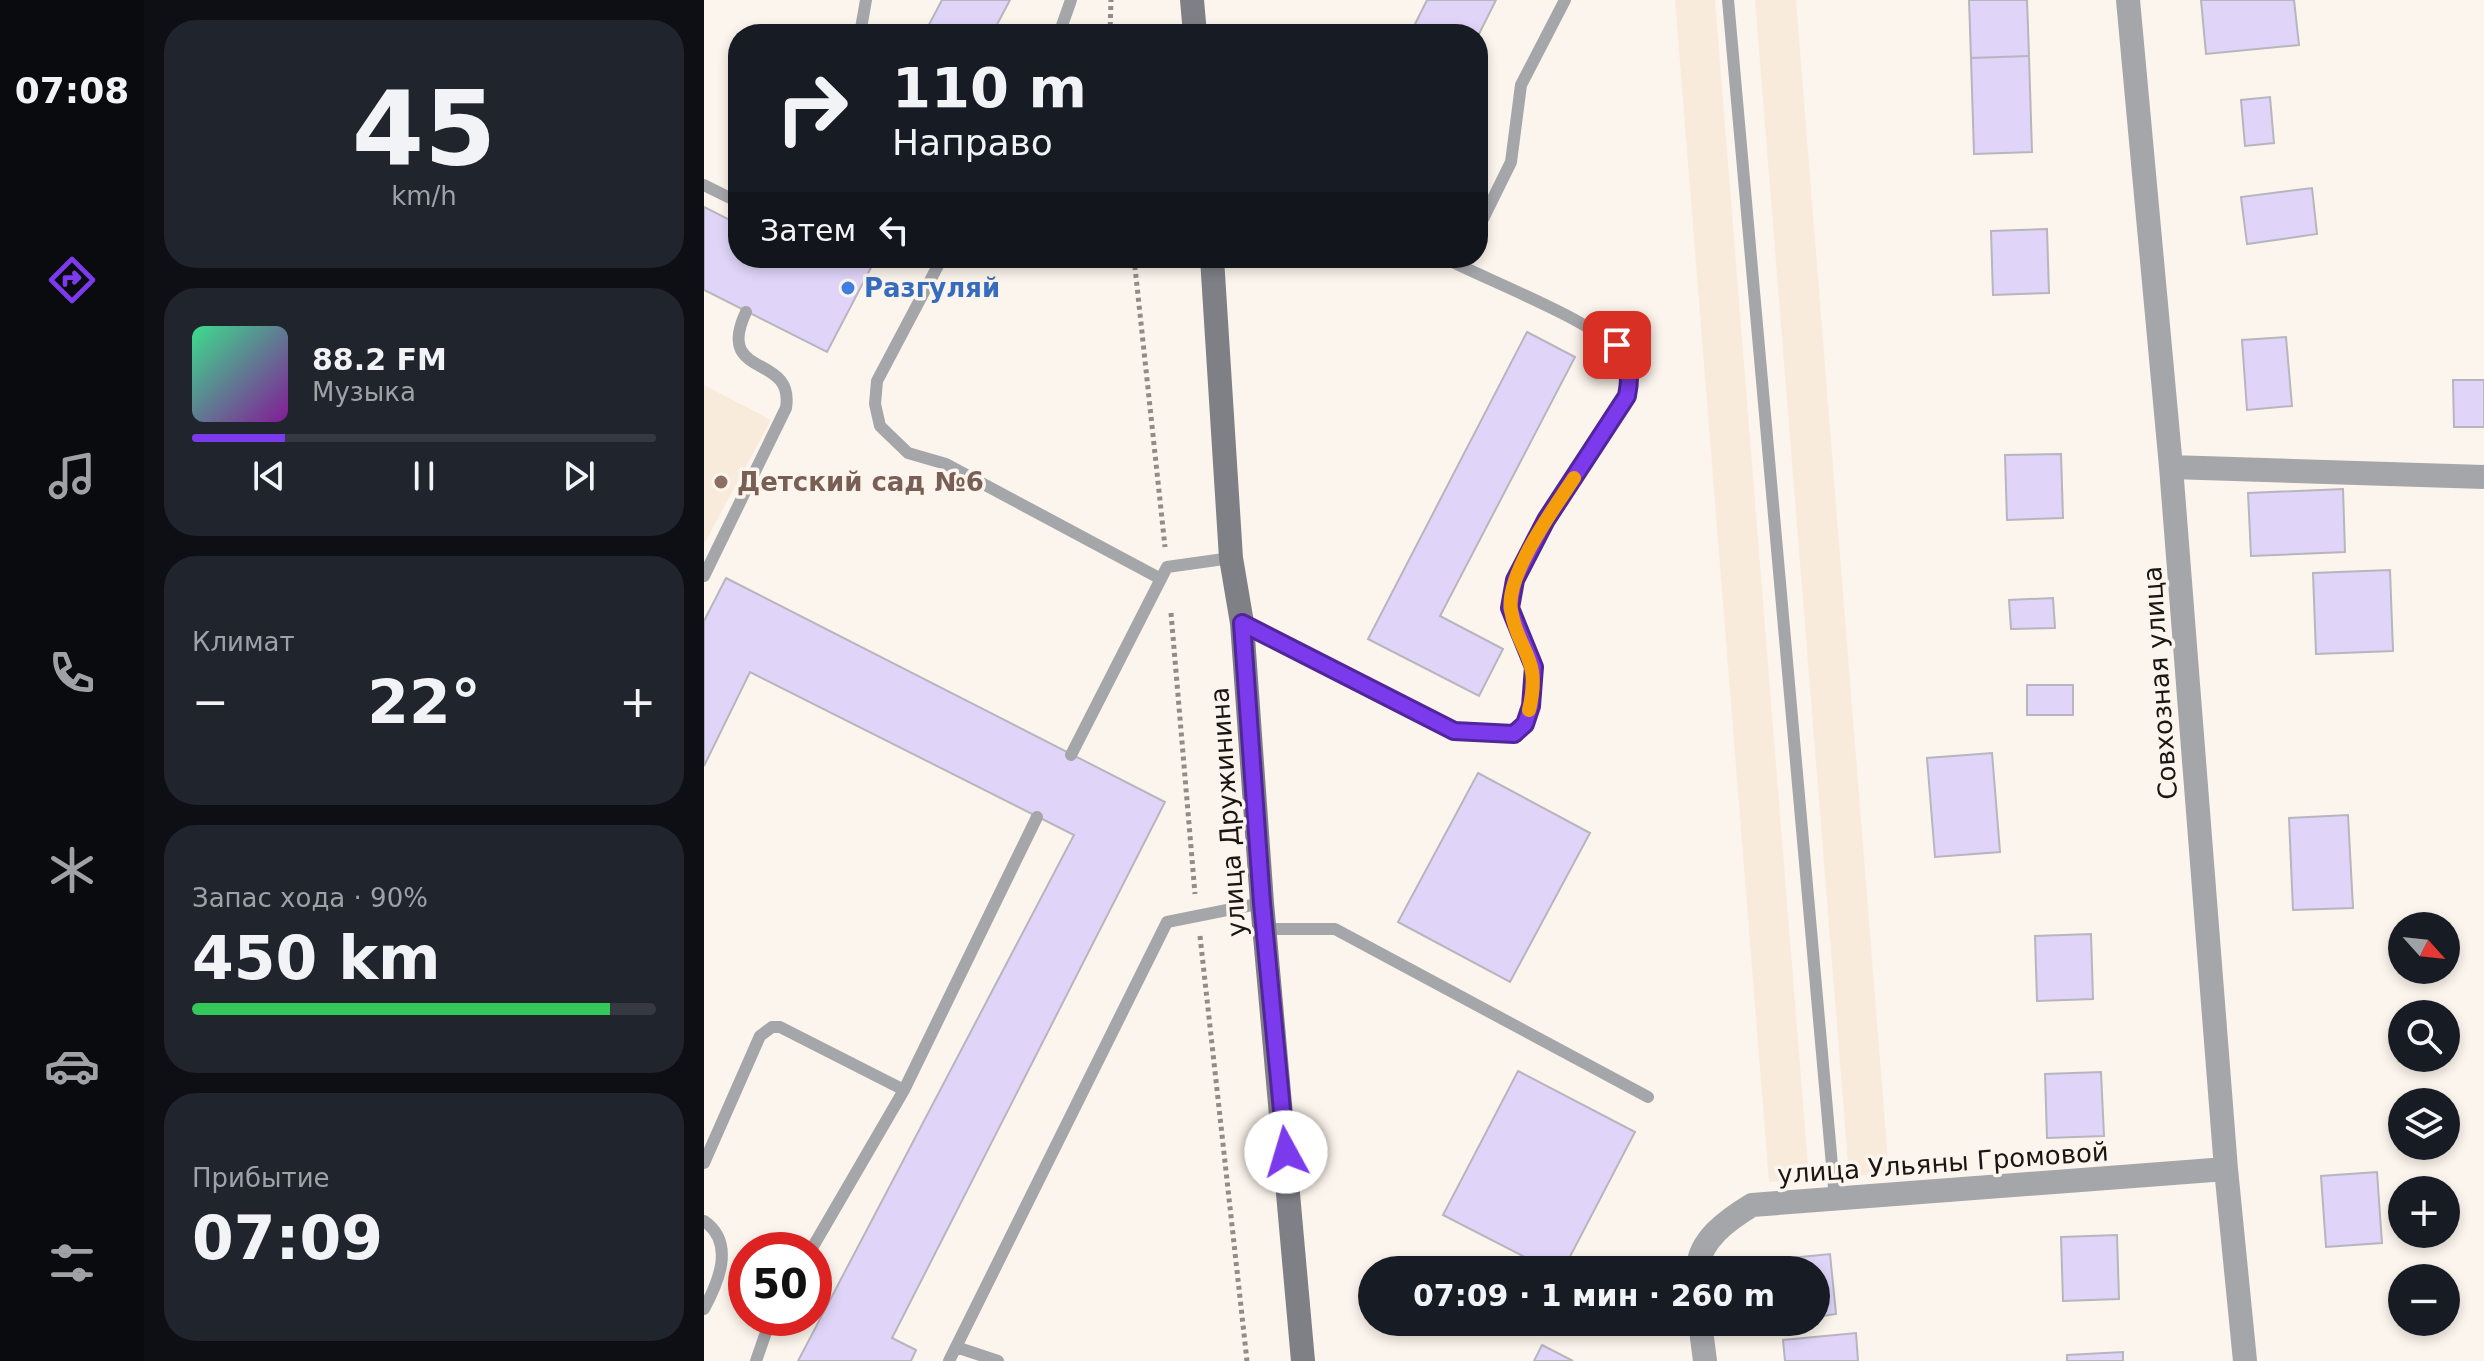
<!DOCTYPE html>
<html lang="ru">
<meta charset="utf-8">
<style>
:root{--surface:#171b24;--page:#20242c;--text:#f1f3f6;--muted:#9ea1a6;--line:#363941;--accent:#7c3aed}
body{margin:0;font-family:"DejaVu Sans",sans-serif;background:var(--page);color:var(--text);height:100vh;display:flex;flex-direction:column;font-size:30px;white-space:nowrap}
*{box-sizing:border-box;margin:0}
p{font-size:26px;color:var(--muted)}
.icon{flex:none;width:44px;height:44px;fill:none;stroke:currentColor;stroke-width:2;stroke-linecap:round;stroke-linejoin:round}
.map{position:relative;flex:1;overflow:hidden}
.sheet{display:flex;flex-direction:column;gap:20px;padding:20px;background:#0d0f14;width:560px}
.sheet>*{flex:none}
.banner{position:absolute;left:24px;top:24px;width:760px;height:244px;border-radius:32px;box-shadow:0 4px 12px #0003;background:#171b24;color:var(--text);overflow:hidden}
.needle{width:52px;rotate:117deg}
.controls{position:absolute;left:1684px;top:912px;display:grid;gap:16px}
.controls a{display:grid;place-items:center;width:72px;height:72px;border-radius:50%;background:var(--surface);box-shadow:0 4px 12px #0003;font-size:40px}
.speed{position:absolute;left:24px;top:1232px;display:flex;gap:16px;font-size:40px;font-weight:700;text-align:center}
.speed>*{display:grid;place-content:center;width:104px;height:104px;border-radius:50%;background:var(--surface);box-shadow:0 4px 12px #0003;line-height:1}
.speed .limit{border:12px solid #d22;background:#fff;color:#111}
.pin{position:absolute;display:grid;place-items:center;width:68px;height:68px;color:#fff;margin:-34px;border-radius:16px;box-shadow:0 4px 12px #0006}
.me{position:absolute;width:88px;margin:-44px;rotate:354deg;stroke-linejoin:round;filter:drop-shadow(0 0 6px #0008)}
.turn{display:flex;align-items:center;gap:28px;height:168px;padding:0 32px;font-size:36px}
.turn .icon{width:104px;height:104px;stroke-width:2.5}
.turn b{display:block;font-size:56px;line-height:68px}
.then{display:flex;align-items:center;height:76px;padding:0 32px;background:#0003;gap:16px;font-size:30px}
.big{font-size:60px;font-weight:800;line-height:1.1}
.sheet .tile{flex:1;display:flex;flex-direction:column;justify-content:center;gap:12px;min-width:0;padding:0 28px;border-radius:32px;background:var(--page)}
.sheet .dial{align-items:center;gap:0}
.dial b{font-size:104px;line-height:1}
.song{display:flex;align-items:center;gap:24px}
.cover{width:96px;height:96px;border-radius:12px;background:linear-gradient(135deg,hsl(150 70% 55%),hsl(290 70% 35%))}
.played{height:8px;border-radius:4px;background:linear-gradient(90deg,var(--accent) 20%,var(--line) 20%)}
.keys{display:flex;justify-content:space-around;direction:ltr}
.heat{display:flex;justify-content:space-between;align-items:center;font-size:44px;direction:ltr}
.charge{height:12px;border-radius:6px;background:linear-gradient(90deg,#34c759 90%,var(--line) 0)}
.trip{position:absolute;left:654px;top:1256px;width:472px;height:80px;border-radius:40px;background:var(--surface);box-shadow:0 4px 12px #0003;font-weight:800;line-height:80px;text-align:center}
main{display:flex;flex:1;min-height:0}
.menu{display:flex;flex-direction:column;width:144px;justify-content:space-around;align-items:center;background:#090b0e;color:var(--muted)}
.menu .icon{width:56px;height:56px}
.menu .active{color:var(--accent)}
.menu b{font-size:36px;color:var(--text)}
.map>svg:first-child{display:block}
</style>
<main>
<nav class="menu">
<b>07:08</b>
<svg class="icon active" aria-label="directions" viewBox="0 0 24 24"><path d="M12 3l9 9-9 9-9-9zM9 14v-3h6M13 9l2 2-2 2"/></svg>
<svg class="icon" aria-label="music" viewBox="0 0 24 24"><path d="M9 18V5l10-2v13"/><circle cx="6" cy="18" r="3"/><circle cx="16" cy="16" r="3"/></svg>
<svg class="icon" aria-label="phone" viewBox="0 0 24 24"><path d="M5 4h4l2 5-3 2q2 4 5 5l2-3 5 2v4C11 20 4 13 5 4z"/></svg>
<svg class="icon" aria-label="climate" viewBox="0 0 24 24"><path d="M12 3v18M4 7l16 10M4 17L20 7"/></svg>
<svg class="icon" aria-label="car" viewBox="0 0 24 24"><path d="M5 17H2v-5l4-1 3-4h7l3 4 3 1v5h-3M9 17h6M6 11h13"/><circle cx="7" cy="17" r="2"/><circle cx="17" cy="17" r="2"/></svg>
<svg class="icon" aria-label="filters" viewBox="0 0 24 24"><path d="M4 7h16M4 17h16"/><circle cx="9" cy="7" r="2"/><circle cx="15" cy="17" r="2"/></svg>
</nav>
<section class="sheet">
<div class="tile dial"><b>45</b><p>km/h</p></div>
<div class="tile">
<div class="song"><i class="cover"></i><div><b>88.2 FM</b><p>Музыка</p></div></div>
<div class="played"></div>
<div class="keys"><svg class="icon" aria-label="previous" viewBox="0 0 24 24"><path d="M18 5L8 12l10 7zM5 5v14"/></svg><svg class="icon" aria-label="pause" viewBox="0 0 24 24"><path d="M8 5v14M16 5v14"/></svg><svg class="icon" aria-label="next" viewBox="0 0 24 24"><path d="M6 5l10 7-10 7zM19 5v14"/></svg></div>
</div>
<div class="tile"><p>Климат</p>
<div class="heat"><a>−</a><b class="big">22°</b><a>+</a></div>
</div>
<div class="tile"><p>Запас хода · 90%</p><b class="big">450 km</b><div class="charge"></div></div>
<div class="tile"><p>Прибытие</p><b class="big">07:09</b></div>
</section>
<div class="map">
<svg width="1780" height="1361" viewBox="0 0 1780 1361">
<rect width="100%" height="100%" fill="#fcf5ed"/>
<path fill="#f8ebdc" d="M971,0H1011L1105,1178L1065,1182Z
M1051,0H1092L1185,1173L1145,1176Z
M0,385L67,420L0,544Z"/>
<path fill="#e0d5f9" stroke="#b7b5be" stroke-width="2" d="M238,0H306L288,34H220Z
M723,0H792L774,36L706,34Z
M1265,0H1323L1325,56L1267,58Z
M1497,0H1590L1595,45L1502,54Z
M1325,56L1328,152L1270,154L1267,58Z
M1566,97L1570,143L1541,146L1537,100Z
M1608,188L1613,234L1543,244L1537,197Z
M0,207L34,224V258H172L123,352L0,290Z
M1343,229L1345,293L1289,295L1287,231Z
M823,332L871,357L736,616L799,649L775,696L664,639Z
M1582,337L1588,406L1543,410L1538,340Z
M1749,380H1780V427H1750Z
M1357,454L1359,518L1303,520L1301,455Z
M1639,489L1641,552L1547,556L1544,493Z
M1686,570L1689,651L1612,654L1609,573Z
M22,578L461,802L188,1338L212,1350L207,1361H94L370,835L46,672L0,766V621Z
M1349,598L1351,628L1307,629L1305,600Z
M1323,685H1369V715H1323Z
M1288,753L1296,852L1231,857L1223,758Z
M774,773L886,833L806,982L694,922Z
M1644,815L1649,908L1589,910L1585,818Z
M1387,934L1389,999L1333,1001L1331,936Z
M814,1071L931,1132L859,1270H846L739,1215Z
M1397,1072L1400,1136L1343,1138L1341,1074Z
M1673,1172L1678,1243L1622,1247L1617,1176Z
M1413,1235L1415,1299L1359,1301L1357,1237Z
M1126,1254L1132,1314L1112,1317V1270H1078L1077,1259Z
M1152,1333L1154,1361H1081L1079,1340Z
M838,1345L869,1361H830Z
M1419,1352V1361H1363V1355Z"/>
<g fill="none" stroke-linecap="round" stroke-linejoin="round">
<path stroke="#918c87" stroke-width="5" stroke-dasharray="4 4" stroke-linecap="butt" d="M406,34L407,0
M430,258L461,547
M467,613L491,894
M496,936L543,1361"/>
<path stroke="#a5a6aa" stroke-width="12" d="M1024,0L1131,1199
M156,34L162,0
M355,34L367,0
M0,185L34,202
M774,229L807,162L817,85L861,0
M238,258L173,381L171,404L176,426L204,453L242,464L457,579
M0,576L82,408C91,352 10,380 42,312
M539,624L750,731L810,734L821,724L827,706L830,667L806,608L811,580L842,520L923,396C925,384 929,372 923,360C910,328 777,278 741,258
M367,755L463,567L527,558
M560,929H631L944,1097
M0,1163L56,1036L68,1027H76L200,1090
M0,1221C32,1243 14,1283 0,1309
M107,1250L200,1090L333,817
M252,1347L294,1361
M52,1361L67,1318
M245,1361L463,922L558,903"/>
<path stroke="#a5a6aa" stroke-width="24" d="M1424,0L1467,467L1522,1169L1541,1361
M1467,467L1780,477
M994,1270C994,1240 1025,1219 1048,1205L1522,1169
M996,1322L1001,1361"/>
<path stroke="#7f8086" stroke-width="24" d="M488,0L491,34
M508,258L527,558L538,623L558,903L599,1361"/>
</g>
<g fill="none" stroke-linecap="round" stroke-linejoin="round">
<g stroke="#51269a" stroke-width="20">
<path id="route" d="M582,1152L558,903L538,623L750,731L810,734L821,724L827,706L830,667L806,608L811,580L842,520L923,396C927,375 926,363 913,345"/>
</g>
<use href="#route" stroke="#7c3aed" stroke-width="14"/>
<path stroke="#f59e0b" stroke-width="14" d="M825,710C838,656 814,653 807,610C801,575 851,507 870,478"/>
</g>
<circle fill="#3f7fe0" stroke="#fcf5ed" stroke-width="3" cx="144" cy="288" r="8"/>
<circle fill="#8d6e63" stroke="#fcf5ed" stroke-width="3" cx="17" cy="482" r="8"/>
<g text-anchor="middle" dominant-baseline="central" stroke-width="7" stroke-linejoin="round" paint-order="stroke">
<g font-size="26" font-weight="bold" fill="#366cbe" stroke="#fcf5ed" text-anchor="start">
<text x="160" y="288">Разгуляй</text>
</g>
<g font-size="26" font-weight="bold" fill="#785e54" stroke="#fcf5ed" text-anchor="start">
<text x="33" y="482">Детский сад №6</text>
</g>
<g font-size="26" fill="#191613" stroke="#fcf5ed">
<text transform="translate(1456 683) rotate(-94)">Совхозная улица</text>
<text transform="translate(524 812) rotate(-94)">улица Дружинина</text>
<text transform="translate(1239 1163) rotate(-4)">улица Ульяны Громовой</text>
</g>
</g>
</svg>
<div class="controls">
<a><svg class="needle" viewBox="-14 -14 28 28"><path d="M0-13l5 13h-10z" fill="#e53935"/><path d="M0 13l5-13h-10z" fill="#9ea1a6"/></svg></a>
<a><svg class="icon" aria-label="search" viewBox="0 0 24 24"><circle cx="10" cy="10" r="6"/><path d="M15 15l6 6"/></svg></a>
<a><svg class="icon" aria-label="layers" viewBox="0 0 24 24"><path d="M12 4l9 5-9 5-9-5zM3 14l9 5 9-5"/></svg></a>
<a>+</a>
<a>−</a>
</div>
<div class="speed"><div class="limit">50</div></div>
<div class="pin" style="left:913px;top:345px;background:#d93025"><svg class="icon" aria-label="arrive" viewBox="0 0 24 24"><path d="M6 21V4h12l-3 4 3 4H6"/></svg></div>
<svg class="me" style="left:582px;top:1152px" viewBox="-20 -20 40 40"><circle r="19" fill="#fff"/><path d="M0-13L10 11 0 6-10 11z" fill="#7c3aed"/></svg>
<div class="trip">07:09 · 1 мин · 260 m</div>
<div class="banner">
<div class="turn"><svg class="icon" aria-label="right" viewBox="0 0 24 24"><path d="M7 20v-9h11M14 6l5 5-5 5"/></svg><div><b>110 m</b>Направо</div></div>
<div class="then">Затем<svg class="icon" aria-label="left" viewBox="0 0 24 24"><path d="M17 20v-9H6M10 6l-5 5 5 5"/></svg></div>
</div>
</div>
</main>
